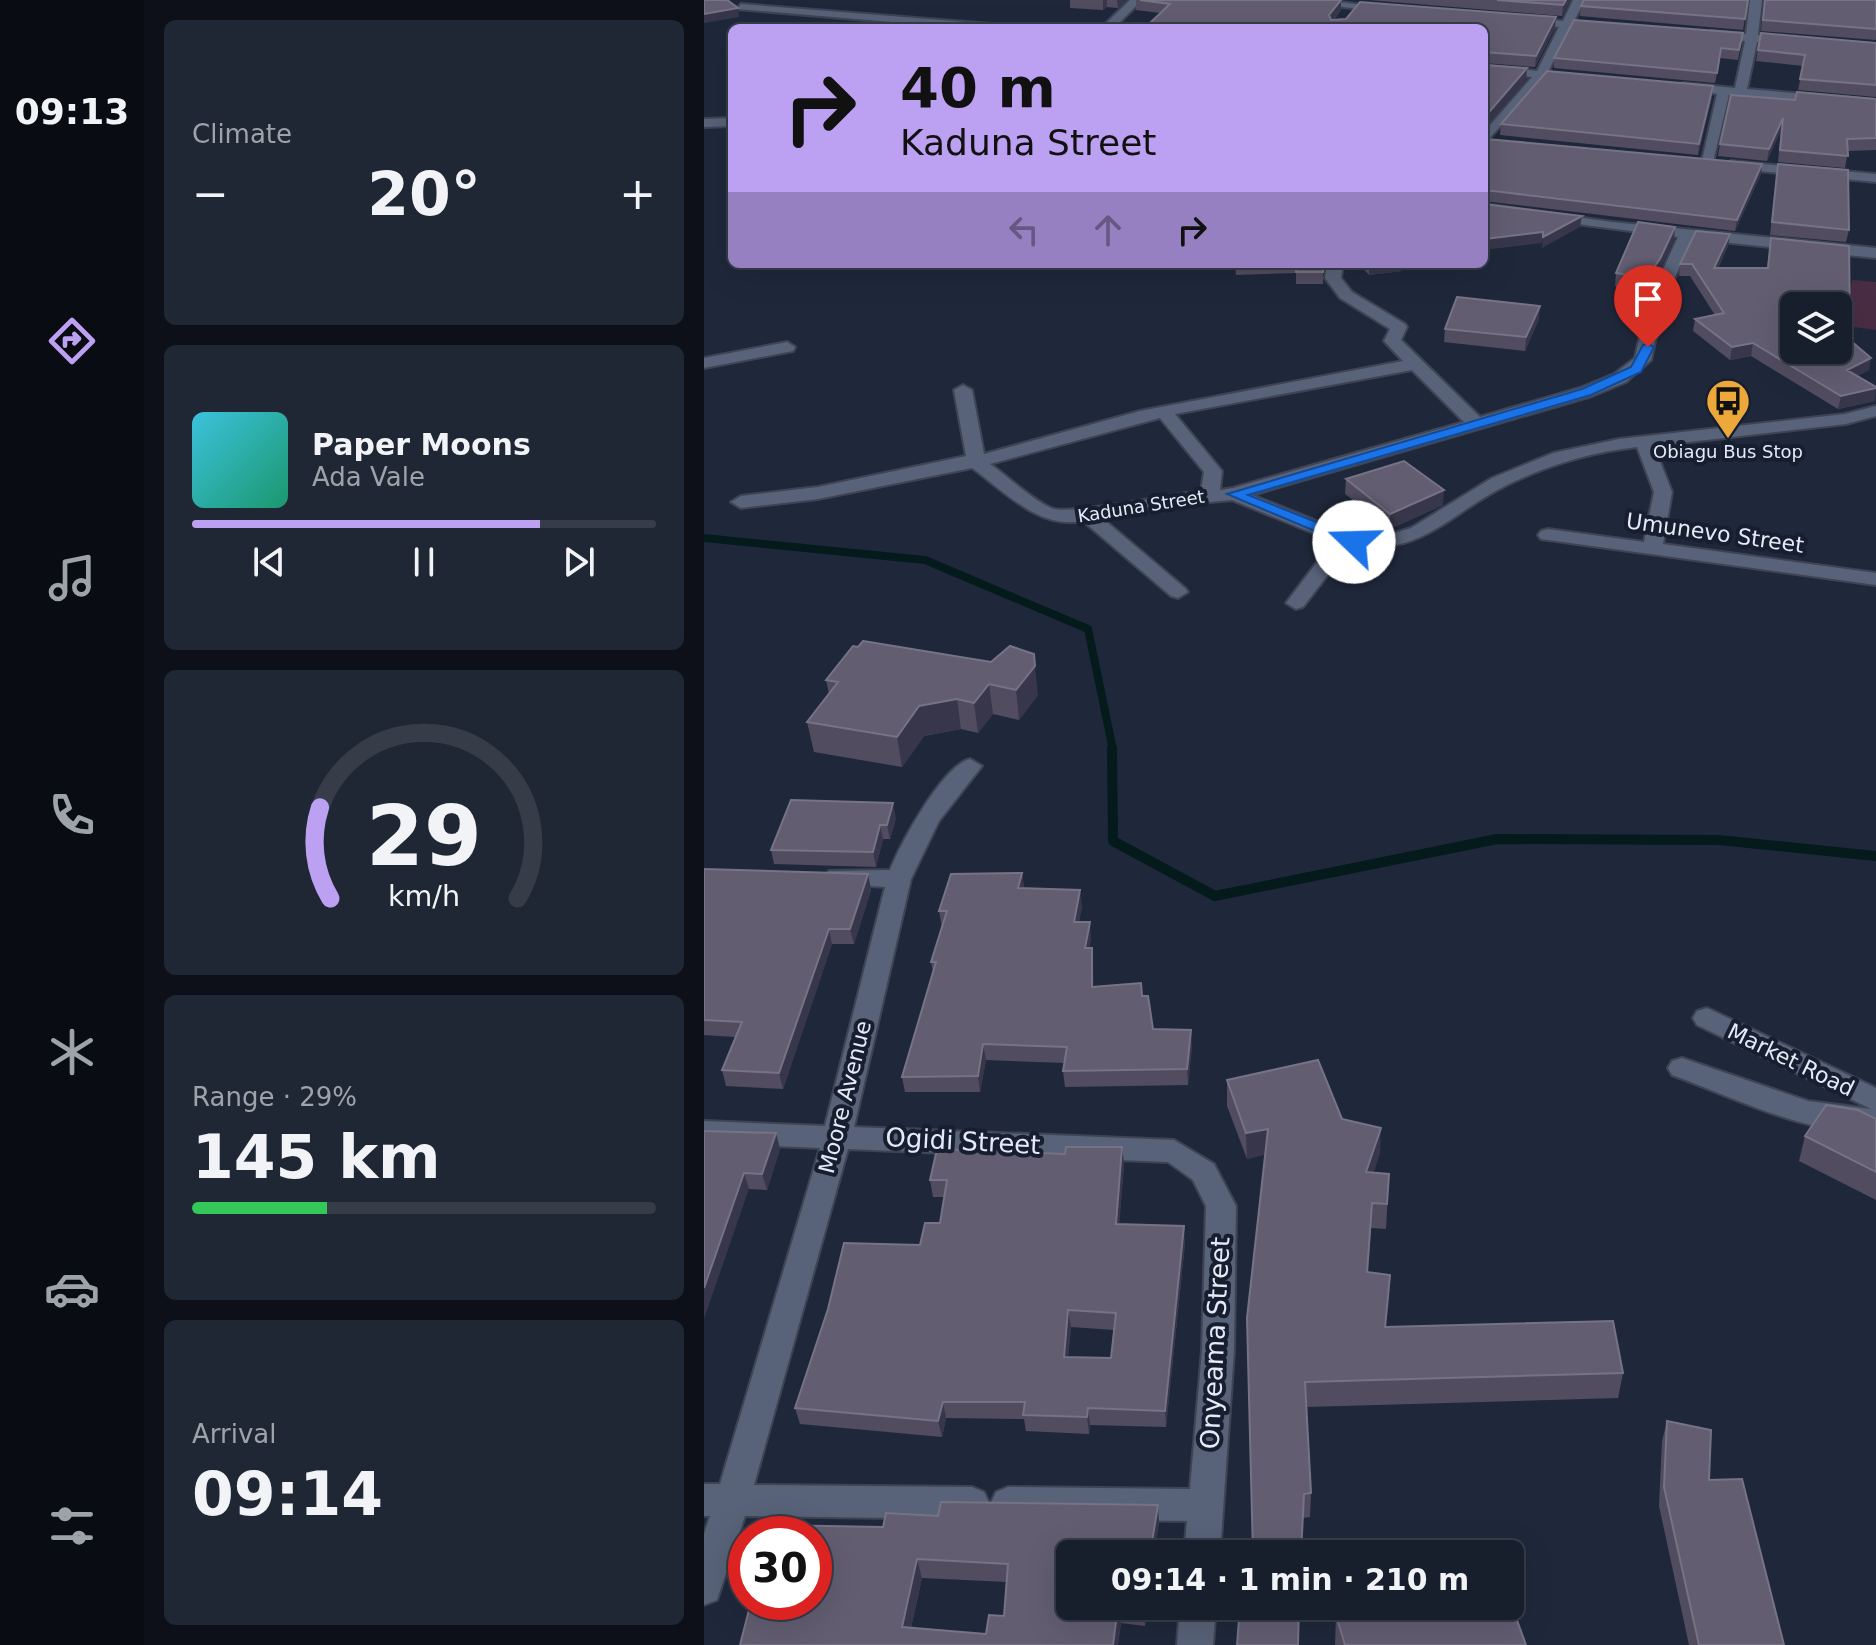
<!DOCTYPE html>
<meta charset="utf-8">
<style>
:root{--surface:#171e2c;--page:#202734;--text:#f1f3f6;--muted:#9ea2a9;--line:#363c48;--accent:#bca0f2}
body{margin:0;font-family:"DejaVu Sans",sans-serif;background:var(--page);color:var(--text);height:100vh;display:flex;flex-direction:column;font-size:30px;white-space:nowrap}
*{box-sizing:border-box;margin:0}
p{font-size:26px;color:var(--muted)}
.icon{flex:none;width:44px;height:44px;fill:none;stroke:currentColor;stroke-width:2;stroke-linecap:round;stroke-linejoin:round}
.map{position:relative;flex:1;overflow:hidden}
.sheet{display:flex;flex-direction:column;gap:20px;padding:20px;background:#0d1018;width:560px}
.sheet>*{flex:none}
.hud{position:absolute;left:24px;top:24px;width:760px;height:244px;border-radius:12px;box-shadow:0 8px 32px #0002,0 0 0 2px var(--line);background:#bca0f2;color:#111;overflow:hidden}
.controls{position:absolute;left:1076px;top:292px;display:grid;gap:16px}
.controls a{display:grid;place-items:center;width:72px;height:72px;border-radius:12px;background:var(--surface);box-shadow:0 8px 32px #0002,0 0 0 2px var(--line);font-size:40px}
.speed{position:absolute;left:24px;top:1516px;display:flex;gap:16px;font-size:40px;font-weight:700;text-align:center}
.speed>*{display:grid;place-content:center;width:104px;height:104px;border-radius:50%;background:var(--surface);box-shadow:0 8px 32px #0002,0 0 0 2px var(--line);line-height:1}
.speed .limit{border:12px solid #d22;background:#fff;color:#111}
.pin{position:absolute;display:grid;place-items:center;width:68px;height:68px;color:#fff;margin:-82px -34px;border-radius:50% 50% 50% 0;rotate:-45deg;box-shadow:0 0 8px #0007}
.pin .icon{rotate:45deg}
.me{position:absolute;width:88px;margin:-44px;rotate:291deg;stroke-linejoin:round;filter:drop-shadow(0 0 6px #0008)}
.turn{display:flex;align-items:center;gap:28px;height:168px;padding:0 40px;font-size:36px}
.turn .icon{width:104px;height:104px;stroke-width:2.5}
.turn b{display:block;font-size:56px;line-height:68px}
.lanes{display:flex;align-items:center;height:76px;padding:0 40px;background:#0003;justify-content:center;gap:40px;direction:ltr}
.lanes .off{opacity:.35}
.big{font-size:60px;font-weight:700;line-height:1.1}
.sheet .tile{flex:1;display:flex;flex-direction:column;justify-content:center;gap:12px;min-width:0;padding:0 28px;border-radius:12px;background:var(--page)}
.sheet .dial{align-items:center;gap:0}
.dial svg{height:208px;overflow:visible;fill:none;stroke:var(--line);stroke-width:7;stroke-linecap:round;text-anchor:middle}
.dial text{fill:var(--text);stroke:none}
.song{display:flex;align-items:center;gap:24px}
.cover{width:96px;height:96px;border-radius:12px;background:linear-gradient(135deg,hsl(190 70% 55%),hsl(160 70% 35%))}
.played{height:8px;border-radius:4px;background:linear-gradient(90deg,var(--accent) 75%,var(--line) 75%)}
.keys{display:flex;justify-content:space-around;direction:ltr}
.heat{display:flex;justify-content:space-between;align-items:center;font-size:44px;direction:ltr}
.charge{height:12px;border-radius:6px;background:linear-gradient(90deg,#34c759 29%,var(--line) 0)}
.trip{position:absolute;left:352px;top:1540px;width:468px;height:80px;border-radius:12px;background:var(--surface);box-shadow:0 8px 32px #0002,0 0 0 2px var(--line);font-weight:700;line-height:80px;text-align:center}
main{display:flex;flex:1;min-height:0}
.dock{display:flex;flex-direction:column;width:144px;justify-content:space-around;align-items:center;background:#090c12;color:var(--muted)}
.dock .icon{width:56px;height:56px}
.dock .on{color:var(--accent)}
.dock b{font-size:36px;color:var(--text)}
.map>svg:first-child{display:block}
</style>
<main>
<nav class="dock">
<b>09:13</b>
<svg class="icon on" aria-label="directions" viewBox="0 0 24 24"><path d="M12 3l9 9-9 9-9-9zM9 14v-3h6M13 9l2 2-2 2"/></svg>
<svg class="icon" aria-label="music" viewBox="0 0 24 24"><path d="M9 18V5l10-2v13"/><circle cx="6" cy="18" r="3"/><circle cx="16" cy="16" r="3"/></svg>
<svg class="icon" aria-label="phone" viewBox="0 0 24 24"><path d="M5 4h4l2 5-3 2q2 4 5 5l2-3 5 2v4C11 20 4 13 5 4z"/></svg>
<svg class="icon" aria-label="climate" viewBox="0 0 24 24"><path d="M12 3v18M4 7l16 10M4 17L20 7"/></svg>
<svg class="icon" aria-label="car" viewBox="0 0 24 24"><path d="M5 17H2v-5l4-1 3-4h7l3 4 3 1v5h-3M9 17h6M6 11h13"/><circle cx="7" cy="17" r="2"/><circle cx="17" cy="17" r="2"/></svg>
<svg class="icon" aria-label="filters" viewBox="0 0 24 24"><path d="M4 7h16M4 17h16"/><circle cx="9" cy="7" r="2"/><circle cx="15" cy="17" r="2"/></svg>
</nav>
<section class="sheet">
<div class="tile"><p>Climate</p>
<div class="heat"><a>−</a><b class="big">20°</b><a>+</a></div>
</div>
<div class="tile">
<div class="song"><i class="cover"></i><div><b>Paper Moons</b><p>Ada Vale</p></div></div>
<div class="played"></div>
<div class="keys"><svg class="icon" aria-label="previous" viewBox="0 0 24 24"><path d="M18 5L8 12l10 7zM5 5v14"/></svg><svg class="icon" aria-label="pause" viewBox="0 0 24 24"><path d="M8 5v14M16 5v14"/></svg><svg class="icon" aria-label="next" viewBox="0 0 24 24"><path d="M6 5l10 7-10 7zM19 5v14"/></svg></div>
</div>
<div class="tile dial"><svg viewBox="0 0 100 80">
<path d="M14 69A42 42 0 1 1 86 69"/>
<path d="M14 69A42 42 0 0 1 10 34" stroke="#bca0f2"/>
<text x="50" y="56" font-size="32" font-weight="700">29</text>
<text x="50" y="72" font-size="11">km/h</text>
</svg></div>
<div class="tile"><p>Range · 29%</p><b class="big">145 km</b><div class="charge"></div></div>
<div class="tile"><p>Arrival</p><b class="big">09:14</b></div>
</section>
<div class="map">
<svg width="1172" height="1645" viewBox="0 0 1172 1645">
<rect width="100%" height="100%" fill="#1f283b"/>
<path fill="#492d44" d="M1148,280L1172,282V330L1143,326Z"/>
<g fill="none" stroke-linecap="round" stroke-linejoin="round">
<path stroke="#041a1b" stroke-width="8" d="M0,538L221,560L384,629L409,750"/>
<path stroke="#041a1b" stroke-width="10" d="M408,748L409,841L511,896L793,839L1015,840L1172,856"/>
<g stroke="#3e4454" stroke-width="4">
<path id="minor" d="M426,0H438L410,28H397Z
M577,0H620L689,9L683,12Z
M869,0H881L870,21L904,27L898,30L866,28L844,72L877,78L871,82L840,79L780,144V132L828,77L780,73V65L833,71L855,27L813,21L819,18L859,21Z
M1046,0H1058L1054,35L1092,41L1086,45L1053,42L1043,89L1172,100V108L1025,95L1009,162L997,165L1013,94L973,87L979,83L1031,88L1041,41L1001,35L1007,31L1042,34Z
M37,4L300,25L306,28H257L33,9Z
M28,118V126L0,127V119Z
M1027,161L1172,174V182L1022,168L1020,165Z
M780,204L908,222L1172,248V258L988,239L959,304L947,360L922,382L888,396L548,495L645,534L675,538L707,528L788,478L849,453L915,439L1141,414L1172,406V416L1142,424L950,446L968,492L959,544L1172,573V585L837,539L834,535L837,531L844,529L940,542L950,492L933,447C888,452 844,465 803,485C744,514 719,556 646,546L599,607L592,609L582,603L629,541L528,500L451,507L398,518L481,588L484,592L474,598L467,596L379,521C335,530 300,491 268,468L114,499L37,508L27,502L37,496L114,487L262,456L250,390L259,385L268,390L280,454L436,411L699,361L680,341L686,329L636,298L621,278L623,264H639L637,278L648,292L701,324L703,327L697,340L776,417L876,388L910,374L931,358L943,304L974,237L780,212ZM708,370L760,422L529,488L516,490L518,471L471,414ZM456,418L500,472L497,491C469,494 364,516 347,508C326,498 306,478 286,464Z
M83,342L91,347L89,351L0,368V358Z
M266,759L278,766L235,821L207,879L150,1127L470,1140L510,1164L532,1206L530,1350L516,1554H480L483,1521L304,1519L292,1514L287,1503L292,1492L304,1487L486,1489L498,1350L502,1206L489,1180L464,1162L144,1149L50,1485L268,1487L280,1492L285,1503L280,1514L268,1519L41,1516L13,1600L0,1605V1534L6,1516H0V1484H16L116,1148L0,1143V1121L121,1126L181,887L125,883L122,877L125,871L186,870C197,843 238,766 266,759Z
M1003,1008L1172,1088V1131C1103,1136 1032,1098 968,1075L964,1068L968,1061L978,1058L1104,1101L1167,1109L993,1025L989,1018L993,1011Z
M476,1606H512L509,1645H473Z"/>
</g>
<use href="#minor" fill="#586278" fill-rule="evenodd"/>
</g>
<path fill="#524c61" fill-rule="evenodd" d="M366,0H422L414,8L403,7L399,10L366,8Z
M432,0H637V10L630,20L851,28L831,67L780,63V65L823,68L822,80L780,129V28H447L446,23L456,13L432,10Z
M664,0H866L858,16Z
M1044,0L1039,30L876,16L877,6Z
M1060,0H1172V40L1057,31Z
M1039,33L1034,60L1016,58L1011,83L850,68V58Z
M1057,33L1172,43V97L1094,90L1099,66L1052,61Z
M1008,97L994,155L796,135L797,124Z
M1172,99V150L1144,151L1141,168L1074,162L1077,130L1063,161L1014,156L1016,144L1091,100Z
M780,140L1058,164L1057,174L1031,231L780,201Z
M1074,164L1145,230L1142,242L1066,235Z
M1026,234L1024,246L1014,268H1063L1067,238L1143,335L1141,336L1165,370L1153,376L1171,401L1134,409L1047,356L1026,360L989,331L991,319L1011,315L986,276H975L976,264Z
M970,239L955,272L940,291L911,286L912,273Z
M531,264H619V284H592V273L532,275Z
M655,264H714L698,268V271L665,275Z
M835,319L821,351L740,342L741,329Z
M642,479L739,505L686,529L641,494Z
M149,646L334,695L315,720L289,714L274,733L257,729L220,736L198,767L110,752L103,722L125,694L122,680Z
M192,818L186,839H179L172,867L70,864L67,850Z
M0,869L164,874L167,890L150,944H128L79,1089L22,1086L18,1070L31,1037L0,1035Z
M318,873L320,888L378,906L375,922L387,938L385,948L389,964V987L438,996L449,1029L488,1046L484,1085L361,1087L359,1071L361,1063L282,1060L276,1092H201L198,1077L229,972L227,962L238,927L235,911Z
M523,1080L638,1119L676,1153L669,1173L685,1174L682,1229L667,1228L664,1272L686,1275L682,1327L919,1373L914,1398L602,1407L607,1493L606,1517L599,1518L598,1554H549L561,1154L543,1159L523,1106Z
M1172,1119V1200L1095,1161L1101,1136Z
M0,1131L72,1133L76,1149L63,1190L45,1189Z
M418,1147L420,1164L415,1224L481,1243L462,1427L386,1425L385,1434L322,1431L320,1419L242,1418L238,1437L96,1424L91,1408L216,1245L236,1223L240,1197H229L226,1180L361,1154ZM367,1327L410,1330L407,1358L364,1357Z
M963,1421L1005,1480L1080,1645H985L955,1506L958,1441Z
M234,1516L455,1524L366,1606H444L441,1626L417,1623L414,1645H36L179,1527ZM218,1578L303,1582L300,1616L282,1634L207,1628Z
M632,1615L822,1645H631Z"/>
<path fill="#37364b" d="M399,0H403V7L399,10Z
M413,0H422L414,8Z
M637,0V10L625,26V15Z
M862,0H866L858,16L859,5Z
M34,8L35,17L0,23V14Z
M852,17L851,28L831,67L832,56Z
M823,68L822,80L780,129V118Z
M1009,86L1008,97L994,155L995,144Z
M1079,118L1077,130L1063,161L1065,149Z
M1058,164L1057,174L1031,231L1033,220Z
M878,216L876,227L838,248L839,237Z
M971,227L970,239L955,272L940,291L942,278Z
M839,232L838,243L780,250V239Z
M1026,234L1024,246L1008,280L1010,268Z
M665,264H714L698,268V271L665,275Z
M836,306L835,319L821,351L822,337Z
M1146,323L1143,335L1134,338V326Z
M1049,343L1047,356L1026,360L1028,347Z
M1167,358L1165,370L1140,382L1143,370Z
M1172,388L1171,401L1134,409L1137,396Z
M740,490L739,505L686,529V514Z
M331,666L334,695L315,720L312,690Z
M285,684L289,714L274,733L270,703Z
M253,699L257,729L220,736L198,767L193,737L215,706Z
M189,803L192,818L186,839L183,825Z
M176,825L179,839L172,867L169,852Z
M318,873L320,889L314,888Z
M164,874L167,890L150,944L146,929Z
M376,890L378,906L372,937L370,922Z
M386,922L387,938L383,964L381,948Z
M125,929L128,944L79,1089L75,1073Z
M388,948L389,964L390,1003L388,987Z
M487,1030L488,1046L484,1085L483,1069Z
M279,1044L282,1060L276,1092L274,1076Z
M677,1128L676,1153L661,1198L662,1172Z
M564,1129V1154L543,1159L542,1133Z
M72,1133L76,1149L63,1190L58,1174Z
M418,1147L420,1164L414,1241L412,1224Z
M40,1173L45,1189L0,1319V1288Z
M480,1226L481,1243L462,1427L461,1411Z
M686,1275L685,1300L679,1352L681,1327Z
M364,1310L367,1327L362,1374L360,1357Z
M239,1402L242,1418L238,1437L234,1421Z
M384,1408L386,1425L385,1434L383,1417Z
M454,1505L455,1524L451,1554H446Z
M213,1559L218,1578L203,1645L198,1627Z
M415,1606L417,1623L414,1645H409Z
M439,1606H444L441,1626Z"/>
<path fill="#625d71" stroke="#767386" stroke-width="2" fill-rule="evenodd" d="M0,0H23L34,8L0,14Z
M436,0H637L625,15L627,20L642,19L656,2L852,17L832,56L780,52V28H501L446,23L466,4Z
M793,0H862L859,5Z
M880,0H1044L1041,19L877,6Z
M1061,0H1172V29L1059,20Z
M870,20L1039,33L1035,50L1017,48L1013,73L850,58Z
M1057,33L1172,43V85L1096,79L1101,55L1054,50Z
M780,61V65L823,68L780,118Z
M843,71L1009,86L995,144L797,124Z
M1093,92L1172,99V138L1143,139L1144,156L1076,150L1079,118L1065,149L1016,144L1027,95L1091,100Z
M782,139L1058,164L1033,220L781,190L780,191V140Z
M1074,164L1144,170L1145,230L1068,222Z
M780,202V204L878,216L839,237V232L780,239Z
M934,222L971,227L956,259L942,278L912,273Z
M992,231L1026,234L1010,268H1064L1067,238L1145,246L1146,323L1134,326V306H1090V350H1134V330L1167,358L1143,370L1172,387V388L1137,396L1049,343L1028,347L991,319L1020,313L988,264H976Z
M592,264H619V272H592Z
M753,297L836,306L822,337L741,329Z
M700,461L740,490L686,514L642,479Z
M159,641L287,662L306,646L330,654L331,666L312,690L285,684L270,703L253,699L215,706L193,737L103,722L134,682L122,680L149,646L154,647Z
M87,800L189,803L183,825H176L169,852L67,850Z
M0,869L164,874L146,929H125L75,1073L18,1070L38,1022L0,1020Z
M318,873L314,888L376,890L370,922H386L381,948H388V987L437,983L438,996H444L449,1029L487,1030L483,1069L359,1071L363,1047L279,1044L274,1076L198,1077L232,962H227L243,911H235L247,874Z
M614,1060L638,1119L677,1128L662,1172L685,1174L683,1204L668,1203L663,1272L686,1275L681,1327L909,1321L919,1373L601,1382L607,1493L600,1494L597,1554H549L543,1318L564,1129L542,1133L523,1080Z
M1122,1105L1154,1110L1172,1119V1172L1101,1136Z
M0,1131L72,1133L58,1174L40,1173L0,1288Z
M362,1147H418L412,1224L480,1226L461,1411L384,1408L383,1417L319,1415L321,1402H239L234,1421L91,1408L124,1309L140,1243L216,1245L221,1223H236L243,1180H226L233,1149L361,1154ZM364,1310L412,1313L407,1358L360,1357Z
M963,1421L1007,1430L1005,1480L1038,1479L1080,1645H995L960,1487Z
M237,1502L454,1505L446,1554H366V1606H414L409,1645H36L47,1602H110V1534H64L66,1525L179,1527L182,1513L234,1516ZM213,1559L304,1564L300,1616L285,1615L282,1634L198,1627Z
M806,1601L822,1645H641L632,1615L669,1606H806Z
M536,1606H595L594,1645H533Z"/>
<path fill="#1a73e8" stroke="#114b97" stroke-width="2" d="M944,344L950,347L937,372L887,395L544,495L655,539V545H644L523,494L878,389L927,367L939,345Z"/>
<defs>
<g id="bus-pin" transform="scale(2.3)"><path d="M0 17L-7.5 6A9.5 9.5 0 1 1 7.5 6Z" fill="#eca93a" stroke="#161e30"/><path d="M-5-6H5V4H4V6H2V4H-2V6H-4V4H-5ZM-3.5-4V0h7V-4ZM-3.5 1.2v1.5H-2V1.2ZM2 1.2v1.5H3.5V1.2Z" fill="#111"/></g>
</defs>
<g fill-rule="evenodd">
<use href="#bus-pin" x="1024" y="401"/>
</g>
<g text-anchor="middle" dominant-baseline="central" stroke-width="8" stroke-linejoin="round" paint-order="stroke">
<g font-size="18" fill="#e4eaf7" stroke="#161e30">
<text x="1024" y="451">Obiagu Bus Stop</text>
</g>
<g font-size="18" fill="#e4eaf7" stroke="#161e30">
<text transform="translate(437 506) rotate(-9)">Kaduna Street</text>
</g>
<g font-size="22" fill="#e4eaf7" stroke="#161e30">
<text transform="translate(1011 533) rotate(8)">Umunevo Street</text>
<text transform="translate(1087 1060) rotate(26)">Market Road</text>
<text transform="translate(141 1097) rotate(-76)">Moore Avenue</text>
</g>
<g font-size="26" fill="#e4eaf7" stroke="#161e30">
<text transform="translate(259 1141) rotate(3)">Ogidi Street</text>
<text transform="translate(511 1343) rotate(-87)">Onyeama Street</text>
</g>
</g>
</svg>
<div class="controls">
<a><svg class="icon" aria-label="layers" viewBox="0 0 24 24"><path d="M12 4l9 5-9 5-9-5zM3 14l9 5 9-5"/></svg></a>
</div>
<div class="speed"><div class="limit">30</div></div>
<div class="pin" style="left:944px;top:347px;background:#d93025"><svg class="icon" aria-label="arrive" viewBox="0 0 24 24"><path d="M6 21V4h12l-3 4 3 4H6"/></svg></div>
<svg class="me" style="left:650px;top:542px" viewBox="-20 -20 40 40"><circle r="19" fill="#fff"/><path d="M0-13L10 11 0 6-10 11z" fill="#1a73e8"/></svg>
<div class="trip">09:14 · 1 min · 210 m</div>
<div class="hud">
<div class="turn"><svg class="icon" aria-label="right" viewBox="0 0 24 24"><path d="M7 20v-9h11M14 6l5 5-5 5"/></svg><div><b>40 m</b>Kaduna Street</div></div>
<div class="lanes"><svg class="icon off" aria-label="left" viewBox="0 0 24 24"><path d="M17 20v-9H6M10 6l-5 5 5 5"/></svg><svg class="icon off" aria-label="ahead" viewBox="0 0 24 24"><path d="M12 20V5M6 11l6-6 6 6"/></svg><svg class="icon" aria-label="right" viewBox="0 0 24 24"><path d="M7 20v-9h11M14 6l5 5-5 5"/></svg></div>
</div>
</div>
</main>
